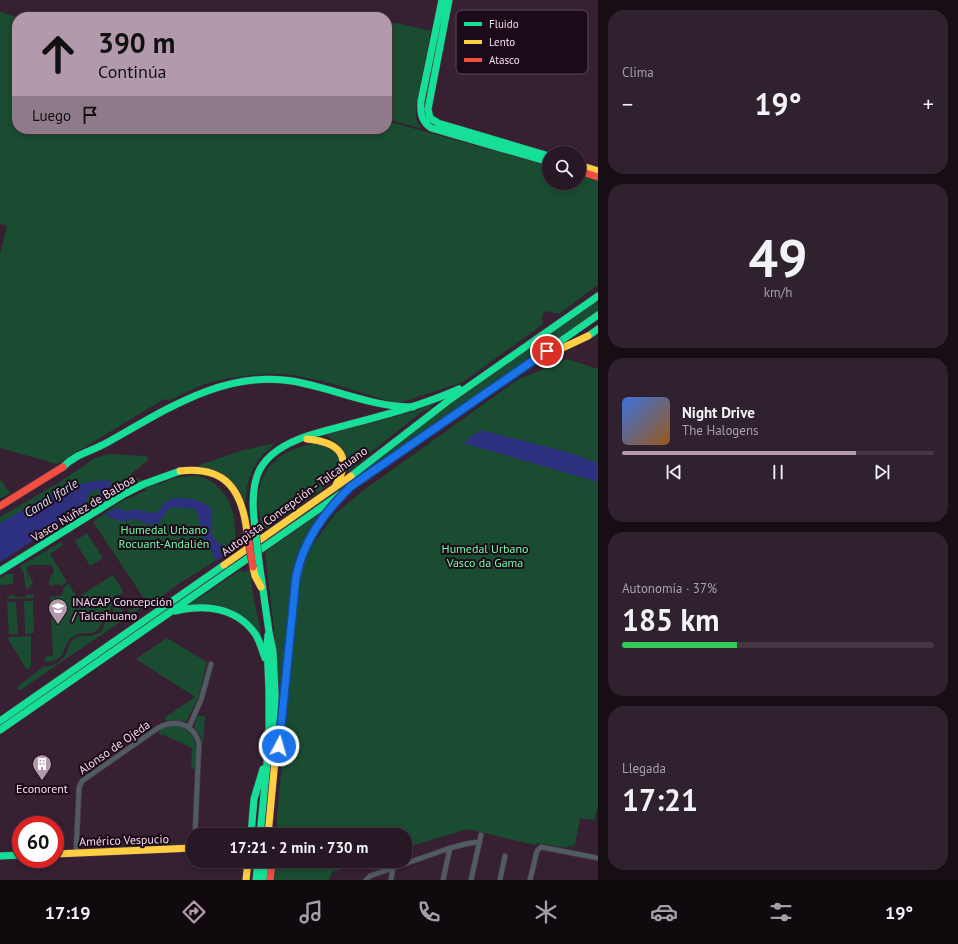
<!DOCTYPE html>
<html lang="es">
<meta charset="utf-8">
<style>
:root{--surface:#281826;--page:#30212e;--text:#f1f3f6;--muted:#a5a0a7;--line:#443743;--accent:#b299ac}
body{margin:0;font-family:"PT Sans",sans-serif;background:var(--page);color:var(--text);height:100vh;display:flex;flex-direction:column;font-size:15px;white-space:nowrap}
*{box-sizing:border-box;margin:0}
p{font-size:13px;color:var(--muted)}
.icon{flex:none;width:22px;height:22px;fill:none;stroke:currentColor;stroke-width:2;stroke-linecap:round;stroke-linejoin:round}
.map{position:relative;flex:1;overflow:hidden}
.panel{display:flex;flex-direction:column;gap:10px;padding:10px;background:#160d15;width:360px}
.panel>*{flex:none}
.guide{position:absolute;left:12px;top:12px;width:380px;height:122px;border-radius:16px;box-shadow:0 2px 6px #0003,0 0 0 1px var(--line);background:#b299ac;color:#111;overflow:hidden}
.buttons{position:absolute;left:542px;top:146px;display:grid;gap:8px}
.buttons a{display:grid;place-items:center;width:44px;height:44px;border-radius:50%;background:var(--surface);box-shadow:0 2px 6px #0003,0 0 0 1px var(--line);font-size:20px}
.speed{position:absolute;left:12px;top:816px;display:flex;gap:8px;font-size:20px;font-weight:700;text-align:center}
.speed>*{display:grid;place-content:center;width:52px;height:52px;border-radius:50%;background:var(--surface);box-shadow:0 2px 6px #0003,0 0 0 1px var(--line);line-height:1}
.speed .limit{border:6px solid #d22;background:#fff;color:#111}
.pin{position:absolute;display:grid;place-items:center;width:34px;height:34px;color:#fff;margin:-17px;border:2px solid #fff;border-radius:50%;box-shadow:0 1px 4px #0007}
.me{position:absolute;width:44px;margin:-22px;rotate:6deg;stroke-linejoin:round;filter:drop-shadow(0 0 3px #0008)}
.turn{display:flex;align-items:center;gap:14px;height:84px;padding:0 20px;font-size:18px}
.turn .icon{width:52px;height:52px;stroke-width:2.5}
.turn b{display:block;font-size:28px;line-height:34px}
.then{display:flex;align-items:center;height:38px;padding:0 20px;background:#0003;gap:8px;font-size:15px}
.big{font-size:30px;font-weight:800;line-height:1.1}
.panel .tile{flex:1;display:flex;flex-direction:column;justify-content:center;gap:6px;min-width:0;padding:0 14px;border-radius:16px;background:var(--page)}
.panel .dial{align-items:center;gap:0}
.dial b{font-size:52px;line-height:1}
.song{display:flex;align-items:center;gap:12px}
.cover{width:48px;height:48px;border-radius:6px;background:linear-gradient(135deg,hsl(220 70% 55%),hsl(30 70% 35%))}
.played{height:4px;border-radius:2px;background:linear-gradient(90deg,var(--accent) 75%,var(--line) 75%)}
.keys{display:flex;justify-content:space-around;direction:ltr}
.heat{display:flex;justify-content:space-between;align-items:center;font-size:22px;direction:ltr}
.charge{height:6px;border-radius:3px;background:linear-gradient(90deg,#34c759 37%,var(--line) 0)}
.trip{position:absolute;left:186px;top:828px;width:226px;height:40px;border-radius:16px;background:var(--surface);box-shadow:0 2px 6px #0003,0 0 0 1px var(--line);font-weight:800;line-height:40px;text-align:center}
.dock{display:flex;height:64px;justify-content:space-around;align-items:center;background:#100a0f;color:var(--muted)}
.dock .icon{width:28px;height:28px}
.dock .active{color:var(--accent)}
.dock b{font-size:18px;color:var(--text)}
main{display:flex;flex:1;min-height:0}
.map>svg:first-child{display:block}
</style>
<main>
<div class="map">
<svg width="598" height="880" viewBox="0 0 598 880">
<rect width="100%" height="100%" fill="#362032"/>
<path fill="#1a4c31" d="M0,12L17,17V129H387V121L549,166V183H579V175L598,181V285L559,314L546,311C541,314 542,318 543,324L463,382L402,402L395,403C363,393 331,382 298,376C271,371 231,376 205,384C192,389 180,395 169,401L164,399L57,464L0,448V254L7,226L0,224Z
M387,23H396L431,31L416,105C416,115 415,122 422,129L387,119Z
M598,300V311L262,544V542L426,421Z
M567,359L598,369V806L594,820L580,818L575,845L567,847V848L537,843L535,845L467,829L405,848V835H277V816L300,575L311,547L335,514L364,490L517,380Z
M434,404L429,409L423,411L362,459L357,465L348,472L344,451L337,443L325,435L412,412Z
M275,443C271,448 264,453 260,458C249,472 246,488 245,505L242,497L210,469L197,466L240,451Z
M313,444H321L328,446L338,455L341,467L339,472L327,486L262,532C261,522 258,511 258,501C258,467 283,449 313,444Z
M109,454L147,456L148,460L131,474L133,478C141,479 151,485 160,484C167,482 173,477 180,477C187,476 198,475 205,478C221,485 232,502 234,519C235,531 238,543 228,553L180,583L159,598L148,603L19,691L17,687L43,667L54,665L60,661L65,656L71,642L75,638L81,636H92L101,632L103,629L105,622L112,613L116,598H120L123,601L118,604L124,614L145,600L93,522L119,503L147,490L127,482L120,483L0,560V517L63,480L95,458Z
M0,479L10,493L0,499Z
M320,513L321,514C292,555 291,586 287,633C284,660 282,687 279,713C279,659 271,606 265,552Z
M87,533L103,558L90,566L75,541Z
M61,542L63,545L50,554L67,582L61,586L59,584L49,586V582L51,581L49,580L54,571L51,565H30L26,569L32,581H34L27,590L25,585L24,574L20,566Z
M241,570L242,572L250,571L253,595L261,633H258L224,607L210,604H187L199,598Z
M7,574H13V584L0,585V578Z
M113,575L123,590L121,595L114,596C112,601 112,608 109,614C108,617 105,618 103,621C99,627 99,632 90,633C84,634 78,632 72,637C60,648 69,661 44,662L46,655L53,656L50,597L62,595L63,592V588L69,584L77,598Z
M33,594V598L7,599V597L14,595L15,597H26V595Z
M24,601H33L34,633L25,634Z
M7,602H16L18,634H9Z
M31,636V666L27,670L8,639L9,637Z
M167,638L207,662L198,698L186,722L177,720L166,721L164,718L195,697L136,659Z
M199,716H205L203,745L201,736L194,727L197,717Z
M173,725C200,731 196,748 195,769H191L192,748L164,735L162,736L158,732L163,728Z
M276,861H366L332,872L329,880H274Z"/>
<path fill="#2d307e" d="M480,430L571,453L598,463V482L463,443Z
M108,480L111,482L110,492L114,495L102,503L99,501V496L101,493L100,490C88,489 87,498 84,508L0,562V523L69,484C81,486 85,482 95,481C99,480 104,481 108,480Z
M173,498C187,498 202,499 212,509V533L213,537L222,546L220,551L223,556L216,561L209,545L201,534L200,521L195,509L174,507L166,511L164,517L157,524H147L135,519L125,521H119L104,515L117,508C129,514 127,509 138,510C146,510 146,514 157,512L165,503Z"/>
<g fill="none" stroke-linecap="round" stroke-linejoin="round">
<g stroke="#4f3c4b" stroke-width="6">
<path id="street" d="M189,727L201,700L211,664
M76,853L79,788L82,781L158,728C175,719 193,723 199,743L195,835
M366,880L370,876L450,848L470,843L480,842
M391,880L393,867
M443,880L450,848
M471,880L481,835
M500,880L505,856
M530,880L537,851L541,847L598,858"/>
</g>
<g stroke="#4f3c4b" stroke-width="8">
<path id="fast" d="M442,0L421,101C420,112 421,121 431,128L549,162
M449,0L428,109L430,118L438,123L549,156
M588,336L598,329
M532,361L598,315
M63,467C75,454 93,451 108,442C164,411 223,370 292,381C333,388 371,407 413,407
M351,476L448,401L598,296
M255,527C248,477 258,453 307,436C358,421 410,411 459,389
M301,560L315,529L338,499
M259,562L269,632L273,651L275,692V741
M0,571L124,494L144,484L180,471
M175,611C205,604 237,607 256,635C260,642 262,650 265,658
M0,721L224,565
M0,730L407,448
M251,835L254,799L263,769
M260,835L269,742V691L267,645L268,635
M0,856L21,855
M256,880L258,861
M263,880L265,861"/>
</g>
<g stroke="#4f3c4b" stroke-width="8">
<path id="slow" d="M579,165L598,171
M541,358L588,336
M307,439C338,442 353,455 336,485
M180,471C226,466 242,490 247,532
M224,565L351,476
M253,567L255,576L261,587
M275,763L279,746L295,587L301,560
M268,835L275,760
M55,854L193,848
M246,880L248,861"/>
</g>
<g stroke="#4f3c4b" stroke-width="8">
<path id="jam" d="M579,171L598,177
M407,448L532,361
M0,506L63,467
M270,880L272,861"/>
</g>
<use href="#street" stroke="#505c63" stroke-width="4.5"/>
<use href="#fast" stroke="#16e098" stroke-width="7"/>
<use href="#slow" stroke="#ffcf43" stroke-width="7"/>
<use href="#jam" stroke="#f24e42" stroke-width="7"/>
<g stroke="#4f3c4b" stroke-width="8" stroke-linecap="butt">
<path id="fast-bridge" d="M255,527L259,562"/>
</g>
<g stroke="#4f3c4b" stroke-width="8" stroke-linecap="butt">
<path id="jam-bridge" d="M247,532L253,567"/>
</g>
<use href="#fast-bridge" stroke="#16e098" stroke-width="7"/>
<use href="#jam-bridge" stroke="#f24e42" stroke-width="7"/>
</g>
<g fill="none" stroke-linecap="round" stroke-linejoin="round">
<g stroke="#114b97" stroke-width="10">
<path id="route" d="M279,746L296,577C303,541 324,513 350,487L547,351"/>
</g>
<use href="#route" stroke="#1a73e8" stroke-width="7"/>
</g>
<defs>
<g id="university-pin" transform="scale(1)"><path d="M0 17L-7.5 6A9.5 9.5 0 1 1 7.5 6Z" fill="#b299ac" stroke="#1b0b18"/><path d="M0-5L7-2L0 1L-7-2ZM-4 1L0 2.5L4 1V4Q0 6-4 4Z" fill="#fff"/></g>
<g id="building-pin" transform="scale(1)"><path d="M0 17L-7.5 6A9.5 9.5 0 1 1 7.5 6Z" fill="#b299ac" stroke="#1b0b18"/><path d="M-4-6H4V6H1V3H-1V6H-4ZM-2.5-4.3h1.7v1.8h-1.7ZM.8-4.3h1.7v1.8H.8ZM-2.5-1h1.7V.8h-1.7ZM.8-1h1.7V.8H.8Z" fill="#fff"/></g>
</defs>
<g fill-rule="evenodd">
<use href="#university-pin" x="58" y="608"/>
<use href="#building-pin" x="42" y="764"/>
</g>
<g text-anchor="middle" dominant-baseline="central" stroke-width="4" stroke-linejoin="round" paint-order="stroke">
<g font-size="12" fill="#f4daed" stroke="#1b0b18">
<text transform="translate(294 501) rotate(-36)">Autopista Concepción - Talcahuano</text>
<text transform="translate(83 508) rotate(-31)">Vasco Núñez de Balboa</text>
<text transform="translate(114 747) rotate(-35)">Alonso de Ojeda</text>
<text transform="translate(124 840) rotate(-2)">Américo Vespucio</text>
</g>
<g font-size="12" fill="#73fba9" stroke="#1b0b18">
<text x="164" y="529">Humedal Urbano<tspan x="164" dy="14">Rocuant-Andalién</tspan></text>
<text x="485" y="548">Humedal Urbano<tspan x="485" dy="14">Vasco da Gama</tspan></text>
</g>
<g font-size="12" fill="#f4daed" stroke="#1b0b18" text-anchor="start">
<text x="72" y="601">INACAP Concepción<tspan x="72" dy="14">/ Talcahuano</tspan></text>
<text x="42" y="788" text-anchor="middle">Econorent</text>
</g>
<g font-size="13" font-style="italic" fill="#d9dff7" stroke="#1b0b18">
<text transform="translate(51 498) rotate(-32)">Canal Ifarle</text>
</g>
</g>
<rect x="456" y="10" width="132" height="64" rx="6" fill="#1b0b18" stroke="#5c4958" stroke-width="1"/>
<rect x="464" y="22" width="18" height="4" fill="#16e098"/>
<rect x="464" y="40" width="18" height="4" fill="#ffcf43"/>
<rect x="464" y="58" width="18" height="4" fill="#f24e42"/>
<g font-size="11" fill="#f4daed">
<text x="489" y="28">Fluido</text>
<text x="489" y="46">Lento</text>
<text x="489" y="64">Atasco</text>
</g>
</svg>
<div class="buttons">
<a><svg class="icon" aria-label="search" viewBox="0 0 24 24"><circle cx="10" cy="10" r="6"/><path d="M15 15l6 6"/></svg></a>
</div>
<div class="speed"><div class="limit">60</div></div>
<div class="pin" style="left:547px;top:351px;background:#d93025"><svg class="icon" aria-label="arrive" viewBox="0 0 24 24"><path d="M6 21V4h12l-3 4 3 4H6"/></svg></div>
<svg class="me" style="left:279px;top:746px" viewBox="-20 -20 40 40"><circle r="17" fill="#1a73e8" stroke="#fff" stroke-width="3"/><path d="M0-11L8 9 0 5-8 9z" fill="#fff"/></svg>
<div class="trip">17:21 · 2 min · 730 m</div>
<div class="guide">
<div class="turn"><svg class="icon" aria-label="ahead" viewBox="0 0 24 24"><path d="M12 20V5M6 11l6-6 6 6"/></svg><div><b>390 m</b>Continúa</div></div>
<div class="then">Luego<svg class="icon" aria-label="arrive" viewBox="0 0 24 24"><path d="M6 21V4h12l-3 4 3 4H6"/></svg></div>
</div>
</div>
<section class="panel">
<div class="tile"><p>Clima</p>
<div class="heat"><a>−</a><b class="big">19°</b><a>+</a></div>
</div>
<div class="tile dial"><b>49</b><p>km/h</p></div>
<div class="tile">
<div class="song"><i class="cover"></i><div><b>Night Drive</b><p>The Halogens</p></div></div>
<div class="played"></div>
<div class="keys"><svg class="icon" aria-label="previous" viewBox="0 0 24 24"><path d="M18 5L8 12l10 7zM5 5v14"/></svg><svg class="icon" aria-label="pause" viewBox="0 0 24 24"><path d="M8 5v14M16 5v14"/></svg><svg class="icon" aria-label="next" viewBox="0 0 24 24"><path d="M6 5l10 7-10 7zM19 5v14"/></svg></div>
</div>
<div class="tile"><p>Autonomía · 37%</p><b class="big">185 km</b><div class="charge"></div></div>
<div class="tile"><p>Llegada</p><b class="big">17:21</b></div>
</section>
</main>
<nav class="dock">
<b>17:19</b>
<svg class="icon active" aria-label="directions" viewBox="0 0 24 24"><path d="M12 3l9 9-9 9-9-9zM9 14v-3h6M13 9l2 2-2 2"/></svg>
<svg class="icon" aria-label="music" viewBox="0 0 24 24"><path d="M9 18V5l10-2v13"/><circle cx="6" cy="18" r="3"/><circle cx="16" cy="16" r="3"/></svg>
<svg class="icon" aria-label="phone" viewBox="0 0 24 24"><path d="M5 4h4l2 5-3 2q2 4 5 5l2-3 5 2v4C11 20 4 13 5 4z"/></svg>
<svg class="icon" aria-label="climate" viewBox="0 0 24 24"><path d="M12 3v18M4 7l16 10M4 17L20 7"/></svg>
<svg class="icon" aria-label="car" viewBox="0 0 24 24"><path d="M5 17H2v-5l4-1 3-4h7l3 4 3 1v5h-3M9 17h6M6 11h13"/><circle cx="7" cy="17" r="2"/><circle cx="17" cy="17" r="2"/></svg>
<svg class="icon" aria-label="filters" viewBox="0 0 24 24"><path d="M4 7h16M4 17h16"/><circle cx="9" cy="7" r="2"/><circle cx="15" cy="17" r="2"/></svg>
<b>19°</b>
</nav>
